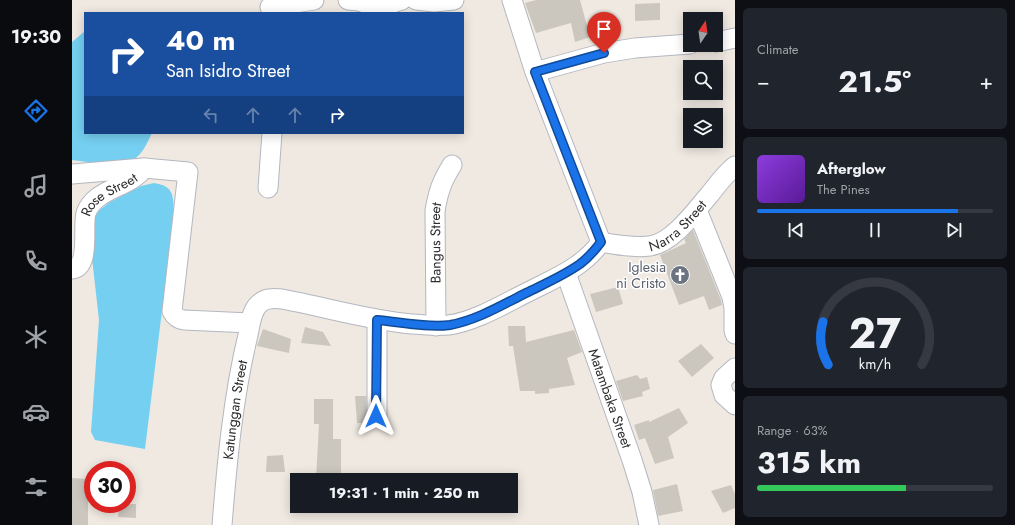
<!DOCTYPE html>
<meta charset="utf-8">
<style>
:root{--surface:#171b24;--page:#20242c;--text:#f1f3f6;--muted:#9ea1a6;--line:#363941;--accent:#1a73e8}
body{margin:0;font-family:Jost,sans-serif;background:var(--page);color:var(--text);height:100vh;display:flex;flex-direction:column;font-size:15px;white-space:nowrap}
*{box-sizing:border-box;margin:0}
p{font-size:13px;color:var(--muted)}
.icon{flex:none;width:22px;height:22px;fill:none;stroke:currentColor;stroke-width:2;stroke-linecap:round;stroke-linejoin:round}
.map{position:relative;flex:1;overflow:hidden}
.drawer{display:flex;flex-direction:column;gap:8px;padding:8px;background:#0d0f14;width:280px}
.drawer>*{flex:none}
.top-card{position:absolute;left:12px;top:12px;width:380px;height:122px;border-radius:0px;box-shadow:0 2px 10px #0003;background:#1a4fa0;color:#fff;overflow:hidden}
.needle{width:26px;rotate:13deg}
.fabs{position:absolute;left:611px;top:12px;display:grid;gap:8px}
.fabs a{display:grid;place-items:center;width:40px;height:40px;border-radius:0px;background:var(--surface);box-shadow:0 2px 10px #0003;font-size:20px}
.speed{position:absolute;left:12px;top:461px;display:flex;gap:8px;font-size:20px;font-weight:700;text-align:center}
.speed>*{display:grid;place-content:center;width:52px;height:52px;border-radius:50%;background:var(--surface);box-shadow:0 2px 10px #0003;line-height:1}
.speed .limit{border:6px solid #d22;background:#fff;color:#111}
.pin{position:absolute;display:grid;place-items:center;width:34px;height:34px;color:#fff;margin:-41px -17px;border-radius:50% 50% 50% 0;rotate:-45deg;box-shadow:0 0 4px #0007}
.pin .icon{rotate:45deg}
.me{position:absolute;width:44px;margin:-22px;rotate:0deg;stroke-linejoin:round;filter:drop-shadow(0 0 3px #0008)}
.turn{display:flex;align-items:center;gap:14px;height:84px;padding:0 16px;font-size:18px}
.turn .icon{width:52px;height:52px;stroke-width:2.5}
.turn b{display:block;font-size:28px;line-height:34px}
.lanes{display:flex;align-items:center;height:38px;padding:0 16px;background:#0003;justify-content:center;gap:20px;direction:ltr}
.lanes .off{opacity:.35}
.big{font-size:30px;font-weight:700;line-height:1.1}
.drawer .card{flex:1;display:flex;flex-direction:column;justify-content:center;gap:6px;min-width:0;padding:0 14px;border-radius:6px;background:var(--page)}
.drawer .dial{align-items:center;gap:0}
.dial svg{height:104px;overflow:visible;fill:none;stroke:var(--line);stroke-width:7;stroke-linecap:round;text-anchor:middle}
.dial text{fill:var(--text);stroke:none}
.song{display:flex;align-items:center;gap:12px}
.cover{width:48px;height:48px;border-radius:6px;background:linear-gradient(135deg,hsl(270 70% 55%),hsl(270 70% 35%))}
.played{height:4px;border-radius:2px;background:linear-gradient(90deg,var(--accent) 85%,var(--line) 85%)}
.keys{display:flex;justify-content:space-around;direction:ltr}
.heat{display:flex;justify-content:space-between;align-items:center;font-size:22px;direction:ltr}
.charge{height:6px;border-radius:3px;background:linear-gradient(90deg,#34c759 63%,var(--line) 0)}
.trip{position:absolute;left:218px;top:473px;width:228px;height:40px;border-radius:0px;background:var(--surface);box-shadow:0 2px 10px #0003;font-weight:700;line-height:40px;text-align:center}
main{display:flex;flex:1;min-height:0}
.menu{display:flex;flex-direction:column;width:72px;justify-content:space-around;align-items:center;background:#090b0e;color:var(--muted)}
.menu .icon{width:28px;height:28px}
.menu .on{color:var(--accent)}
.menu b{font-size:18px;color:var(--text)}
.map>svg:first-child{display:block}
</style>
<main>
<nav class="menu">
<b>19:30</b>
<svg class="icon on" aria-label="directions" viewBox="0 0 24 24"><path d="M12 3l9 9-9 9-9-9zM9 14v-3h6M13 9l2 2-2 2"/></svg>
<svg class="icon" aria-label="music" viewBox="0 0 24 24"><path d="M9 18V5l10-2v13"/><circle cx="6" cy="18" r="3"/><circle cx="16" cy="16" r="3"/></svg>
<svg class="icon" aria-label="phone" viewBox="0 0 24 24"><path d="M5 4h4l2 5-3 2q2 4 5 5l2-3 5 2v4C11 20 4 13 5 4z"/></svg>
<svg class="icon" aria-label="climate" viewBox="0 0 24 24"><path d="M12 3v18M4 7l16 10M4 17L20 7"/></svg>
<svg class="icon" aria-label="car" viewBox="0 0 24 24"><path d="M5 17H2v-5l4-1 3-4h7l3 4 3 1v5h-3M9 17h6M6 11h13"/><circle cx="7" cy="17" r="2"/><circle cx="17" cy="17" r="2"/></svg>
<svg class="icon" aria-label="filters" viewBox="0 0 24 24"><path d="M4 7h16M4 17h16"/><circle cx="9" cy="7" r="2"/><circle cx="15" cy="17" r="2"/></svg>
</nav>
<div class="map">
<svg width="663" height="525" viewBox="0 0 663 525">
<rect width="100%" height="100%" fill="#efe9e1"/>
<path fill="#75cff0" d="M13,31V133H80C76,141 72,151 65,157C52,169 16,162 0,160V42Z
M82,183C102,186 101,195 102,213L73,449L23,440L19,432L27,320L20,258L19,223L25,212L38,202L69,186Z"/>
<path fill="#cbc7bf" d="M464,0H508L518,37L503,42L499,23L464,33L453,3Z
M588,3V20L563,21V4Z
M621,230L649,300L650,305L637,310L632,296L607,305L588,255L614,243L612,239Z
M546,287L551,304L524,312L518,294Z
M436,326H453L454,342L502,330L510,352L495,358L503,385L477,389V393L463,394V391H448L441,346H437Z
M233,327L251,332L259,346L229,343Z
M191,329L219,339L217,353L185,346Z
M629,344L642,358L620,377L606,361Z
M565,375L568,379L575,377L578,389L570,392L571,396L551,401L544,381Z
M283,396H294V416L296,423H285Z
M242,399H261V439H269V480L244,479L247,424H242Z
M607,408L616,423L596,437L602,458L583,464L573,438L567,440L562,425L577,420V422Z
M211,455L213,472H194L195,456Z
M0,478L16,479V525H0Z
M605,484L611,511L586,516L581,490Z
M659,485L663,494V508L651,513L639,491Z
M47,504H64V518L46,517Z"/>
<g fill="none" stroke-linecap="round" stroke-linejoin="round">
<g stroke="#b4b7c1" stroke-width="21">
<g id="minor">
<path d="M276,0L287,1L307,8L315,7L323,2L330,0"/>
<path d="M344,0L362,2L382,0"/>
<path d="M440,0L463,72L529,242"/>
<path d="M198,7L242,0"/>
<path d="M644,42L663,38"/>
<path d="M463,72L532,53L563,48L618,44"/>
<path d="M0,174L72,168L116,172L100,311C103,317 106,319 112,320L178,323"/>
<path d="M196,188L200,133"/>
<path d="M625,210L660,297L662,308V330L663,334"/>
<path id="s1" d="M529,242C545,245 562,248 578,246C601,243 624,210 638,194C646,184 653,174 663,166"/>
<path id="s2" d="M0,269C19,267 10,226 14,213C23,188 58,188 72,168"/>
<path id="s3" d="M494,273L560,460L570,492L577,525"/>
<path id="s4" d="M364,326L363,211C366,192 370,181 380,165"/>
<path d="M663,368L652,378L649,385L652,395L663,405"/>
<path d="M305,416V320"/>
<path id="s5" d="M150,525C155,462 161,397 176,335C178,326 179,311 187,304C193,298 201,298 210,299C253,307 296,320 340,324C352,325 365,326 377,325C405,321 435,302 460,290C486,277 512,266 529,242"/>
</g>
</g>
<use href="#minor" stroke="#fff" stroke-width="19"/>
</g>
<g fill="none" stroke-linecap="round" stroke-linejoin="round">
<g stroke="#114b97" stroke-width="10">
<path id="route" d="M304,416L305,320C327,322 356,328 378,325C405,320 430,305 454,293C472,284 491,276 508,264C516,258 523,250 529,242L463,72L532,53"/>
</g>
<use href="#route" stroke="#1a73e8" stroke-width="7"/>
</g>
<defs>
<g id="church-disc" transform="scale(1)"><circle r="9.5" fill="#6b7280" stroke="#fff"/><path d="M-1.2-6h2.4v3.5h3.3v2.4h-3.3V6h-2.4V-.1h-3.3v-2.4h3.3Z" fill="#fff"/></g>
</defs>
<g fill-rule="evenodd">
<use href="#church-disc" x="608" y="275"/>
</g>
<g text-anchor="middle" dominant-baseline="central" stroke-width="3" stroke-linejoin="round" paint-order="stroke">
<g font-size="14" fill="#2e2e2e" stroke="#fff">
<text stroke="none"><textPath href="#s2" startOffset="92">Rose Street</textPath></text>
<text stroke="none"><textPath href="#s1" startOffset="84">Narra Street</textPath></text>
<text stroke="none"><textPath href="#s4" startOffset="83">Bangus Street</textPath></text>
<text stroke="none"><textPath href="#s3" startOffset="133">Matambaka Street</textPath></text>
<text stroke="none"><textPath href="#s5" startOffset="116">Katunggan Street</textPath></text>
</g>
<g font-size="14" fill="#5b616d" stroke="#fff" text-anchor="end">
<text x="594" y="267">Iglesia<tspan x="594" dy="16">ni Cristo</tspan></text>
</g>
</g>
</svg>
<div class="fabs">
<a><svg class="needle" viewBox="-14 -14 28 28"><path d="M0-13l5 13h-10z" fill="#e53935"/><path d="M0 13l5-13h-10z" fill="#9ea1a6"/></svg></a>
<a><svg class="icon" aria-label="search" viewBox="0 0 24 24"><circle cx="10" cy="10" r="6"/><path d="M15 15l6 6"/></svg></a>
<a><svg class="icon" aria-label="layers" viewBox="0 0 24 24"><path d="M12 4l9 5-9 5-9-5zM3 14l9 5 9-5"/></svg></a>
</div>
<div class="speed"><div class="limit">30</div></div>
<div class="pin" style="left:532px;top:53px;background:#d93025"><svg class="icon" aria-label="arrive" viewBox="0 0 24 24"><path d="M6 21V4h12l-3 4 3 4H6"/></svg></div>
<svg class="me" style="left:304px;top:416px" viewBox="-20 -20 40 40"><path d="M0-17L14 15 0 8-14 15z" fill="#1a73e8" stroke="#fff" stroke-width="4"/></svg>
<div class="trip">19:31 · 1 min · 250 m</div>
<div class="top-card">
<div class="turn"><svg class="icon" aria-label="right" viewBox="0 0 24 24"><path d="M7 20v-9h11M14 6l5 5-5 5"/></svg><div><b>40 m</b>San Isidro Street</div></div>
<div class="lanes"><svg class="icon off" aria-label="left" viewBox="0 0 24 24"><path d="M17 20v-9H6M10 6l-5 5 5 5"/></svg><svg class="icon off" aria-label="ahead" viewBox="0 0 24 24"><path d="M12 20V5M6 11l6-6 6 6"/></svg><svg class="icon off" aria-label="ahead" viewBox="0 0 24 24"><path d="M12 20V5M6 11l6-6 6 6"/></svg><svg class="icon" aria-label="right" viewBox="0 0 24 24"><path d="M7 20v-9h11M14 6l5 5-5 5"/></svg></div>
</div>
</div>
<section class="drawer">
<div class="card"><p>Climate</p>
<div class="heat"><a>−</a><b class="big">21.5°</b><a>+</a></div>
</div>
<div class="card">
<div class="song"><i class="cover"></i><div><b>Afterglow</b><p>The Pines</p></div></div>
<div class="played"></div>
<div class="keys"><svg class="icon" aria-label="previous" viewBox="0 0 24 24"><path d="M18 5L8 12l10 7zM5 5v14"/></svg><svg class="icon" aria-label="pause" viewBox="0 0 24 24"><path d="M8 5v14M16 5v14"/></svg><svg class="icon" aria-label="next" viewBox="0 0 24 24"><path d="M6 5l10 7-10 7zM19 5v14"/></svg></div>
</div>
<div class="card dial"><svg viewBox="0 0 100 80">
<path d="M14 69A42 42 0 1 1 86 69"/>
<path d="M14 69A42 42 0 0 1 10 36" stroke="#1a73e8"/>
<text x="50" y="56" font-size="32" font-weight="700">27</text>
<text x="50" y="72" font-size="11">km/h</text>
</svg></div>
<div class="card"><p>Range · 63%</p><b class="big">315 km</b><div class="charge"></div></div>
</section>
</main>
